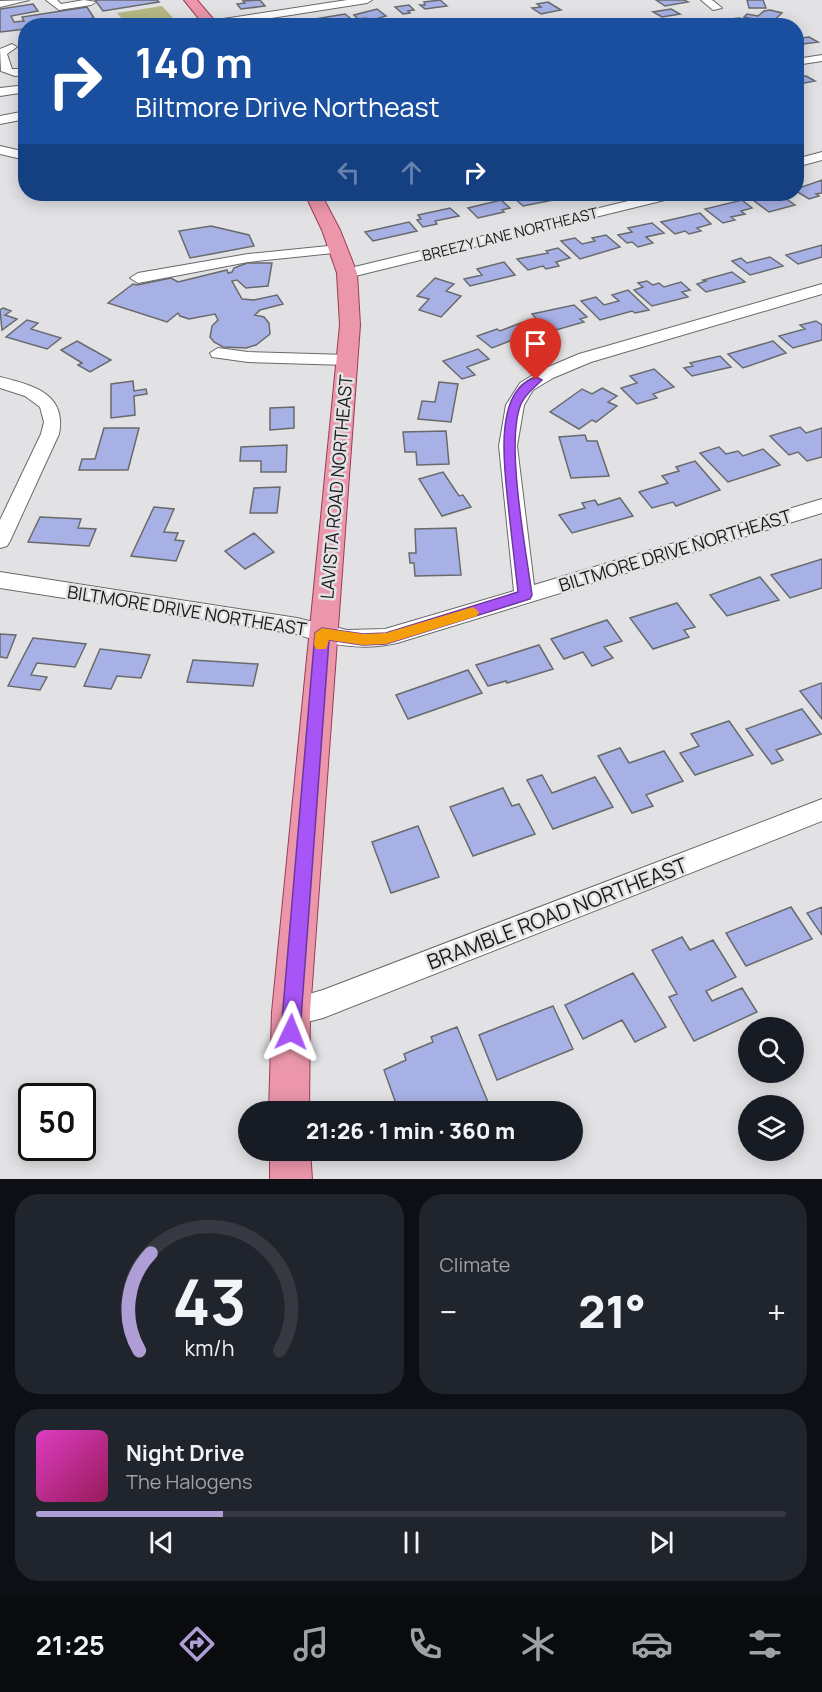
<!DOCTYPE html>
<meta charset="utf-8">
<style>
:root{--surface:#171b24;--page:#20242c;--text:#f1f3f6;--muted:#9ea1a6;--line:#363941;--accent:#af9ed5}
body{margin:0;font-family:Manrope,sans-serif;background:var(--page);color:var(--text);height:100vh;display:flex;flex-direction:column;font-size:22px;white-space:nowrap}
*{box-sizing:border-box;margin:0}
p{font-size:20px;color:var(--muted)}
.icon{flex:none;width:33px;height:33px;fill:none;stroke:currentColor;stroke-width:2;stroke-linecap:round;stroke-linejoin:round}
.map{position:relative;height:1179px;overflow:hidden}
.sheet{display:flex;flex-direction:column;gap:15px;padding:15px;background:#0d0f14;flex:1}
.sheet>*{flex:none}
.hud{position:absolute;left:18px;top:18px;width:786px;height:183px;border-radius:24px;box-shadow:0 3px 15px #0003;background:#1a4fa0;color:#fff;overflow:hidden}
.controls{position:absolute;left:738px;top:1017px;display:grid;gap:12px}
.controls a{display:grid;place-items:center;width:66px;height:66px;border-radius:50%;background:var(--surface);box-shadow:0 3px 15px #0003;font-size:30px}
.speed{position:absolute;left:18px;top:1083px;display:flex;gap:12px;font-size:30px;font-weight:700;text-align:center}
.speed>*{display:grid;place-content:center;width:78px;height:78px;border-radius:50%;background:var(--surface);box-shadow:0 3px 15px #0003;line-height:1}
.speed .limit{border:3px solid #111;border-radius:9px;background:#fff;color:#111}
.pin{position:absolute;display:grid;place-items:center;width:51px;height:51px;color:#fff;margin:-62px -26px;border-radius:50% 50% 50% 0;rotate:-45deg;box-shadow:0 0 6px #0007}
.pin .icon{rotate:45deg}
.me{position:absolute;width:66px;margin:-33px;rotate:2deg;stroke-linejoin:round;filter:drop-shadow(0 0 4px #0008)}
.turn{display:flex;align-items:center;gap:21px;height:126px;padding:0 18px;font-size:27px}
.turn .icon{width:78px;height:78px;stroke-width:2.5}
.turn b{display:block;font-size:42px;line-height:51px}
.lanes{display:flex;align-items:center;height:57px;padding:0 18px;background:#0003;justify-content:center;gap:30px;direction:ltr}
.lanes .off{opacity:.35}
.big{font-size:45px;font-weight:800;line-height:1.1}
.sheet .card{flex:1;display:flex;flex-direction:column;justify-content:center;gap:9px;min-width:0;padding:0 21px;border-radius:24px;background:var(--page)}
.sheet .dial{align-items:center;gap:0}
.dial svg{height:156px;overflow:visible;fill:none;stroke:var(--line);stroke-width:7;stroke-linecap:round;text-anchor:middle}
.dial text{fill:var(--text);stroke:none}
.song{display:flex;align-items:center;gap:18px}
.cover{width:72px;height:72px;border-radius:9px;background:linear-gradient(135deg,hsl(310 70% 55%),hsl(330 70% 35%))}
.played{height:6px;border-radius:3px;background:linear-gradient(90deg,var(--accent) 25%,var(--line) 25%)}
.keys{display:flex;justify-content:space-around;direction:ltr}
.heat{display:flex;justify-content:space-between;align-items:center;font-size:33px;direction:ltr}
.sheet .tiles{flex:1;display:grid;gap:15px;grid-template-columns:1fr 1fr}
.card:last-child{grid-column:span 2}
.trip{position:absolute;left:238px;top:1101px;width:345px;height:60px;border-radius:30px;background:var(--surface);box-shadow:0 3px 15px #0003;font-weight:800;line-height:60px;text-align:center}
.menu{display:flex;height:96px;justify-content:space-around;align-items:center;background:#090b0e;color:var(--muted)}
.menu .icon{width:42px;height:42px}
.menu .on{color:var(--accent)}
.menu b{font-size:27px;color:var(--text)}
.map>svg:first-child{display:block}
</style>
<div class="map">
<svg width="822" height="1179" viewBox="0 0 822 1179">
<rect width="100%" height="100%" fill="#e2e2e5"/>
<path fill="#b6b985" d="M162,6L174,19L127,25L117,13Z"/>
<path fill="#a7b1e5" stroke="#696a6c" stroke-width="1.5" d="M95,0H157L159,2L103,11Z
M260,0L265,6L241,9L237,4L245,3L243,1Z
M440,0L447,6L425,9L420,5H425L424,2Z
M656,0H684L688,2L665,6Z
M747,0H763L766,8H749Z
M548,2L561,10L541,14L532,8L541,7L537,4Z
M33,4L38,11L11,16L14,22L24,21L22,17L87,7L94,18L45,26H26V29L0,32V9Z
M409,5L414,10L408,11L410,13L403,14L395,7Z
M377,9L386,16L369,21L366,18L358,19L354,15Z
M671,9L680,14L662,17L653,12Z
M770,10L782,13L771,23L744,17L747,14L758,16L764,11Z
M345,14L350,18L319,23L315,19Z
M740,18L750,25L719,26L724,25L718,20Z
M304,21H313L317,24H281Z
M809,37L818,42L796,45V39Z
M806,76L815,81L799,84L796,82V77Z
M822,180V193L816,194L819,196L809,199L796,191V189Z
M524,194H546L553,200L523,206L514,198Z
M779,194L795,205L769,212L753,200Z
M501,200L510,208L502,210L504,212L478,218L468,208Z
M742,200L752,208L741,211L745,214L731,217L735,220L723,223L705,209Z
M450,208L459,216L435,221L437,224L423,227L417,220L421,219L418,215Z
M700,213L711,224L697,228L701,231L689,234L685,231L675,234L661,222Z
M409,222L417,231L373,241L365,232Z
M652,223L664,233L646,237L653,243L638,247L632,242L627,243L618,235L632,232L628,228Z
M211,226L249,235L254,246L190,258L179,231Z
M606,235L620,247L580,259L561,241L575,238L582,244L595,241L592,238Z
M822,245V257L798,264L786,255Z
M558,248L570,258L556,262L559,266L546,269L543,266L528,270L517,259L548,253L546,251Z
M770,257L783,266L750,275L732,261L741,258L747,263Z
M504,262L515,275L470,286L464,279L482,275L477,269Z
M247,263H272L268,286L246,288L237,280L232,281L242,299L254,300L277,295L283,304L260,310L255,315L264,317L269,323L270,334L256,345L246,348L223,347L214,342L210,337L212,326L218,320L215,314L189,319L180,316L178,313L167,322L108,303L133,284L137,285L171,278L178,282L227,270L228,273L232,272L234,268Z
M732,272L745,282L706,292L697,284L706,281L703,280Z
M435,278L454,284L446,291L461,296L441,317L419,310L429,299L417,296Z
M647,281L653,285L659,283L664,287L681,282L690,290L682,292L688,297L652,306L634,290L643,287L638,283Z
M628,290L649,310L635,313L632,311L600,320L581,301L596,297L604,305L619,301L612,295Z
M574,305L587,317L580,319L584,322L549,332L532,314Z
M3,308L11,311L5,315L17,319L2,330L0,310Z
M27,320L38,323L31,329L61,338L47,349L6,337Z
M816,321L822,325V340L793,348L779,336L805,329L800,325Z
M523,322L535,331L492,348L477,336L497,329L500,331Z
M77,341L111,360L90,372L78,365L82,363L61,350Z
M773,341L786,353L743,368L728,354Z
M478,349L489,359L467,367L475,375L462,379L443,361Z
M720,356L731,367L692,376L684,368L693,366L690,363Z
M654,369L674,387L653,394L657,398L637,404L621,388L637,383L630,376Z
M133,381L134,391L146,389L147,394L134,396L135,415L111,418V384Z
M439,382L458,384L451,422L418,419L422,401L435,402Z
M602,388L617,396L608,402L617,406L596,422L592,420L579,429L550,412L582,389L592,394Z
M294,407V428L270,430V408Z
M800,427L806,433L822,428V457L807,461L798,452L789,455L770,436Z
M104,428H139L128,470H79L82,459H95Z
M446,431L449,464L417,465L416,452H405L403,432Z
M585,435L587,441H597L609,476L571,478L559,437Z
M287,445L286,472H261V461H240L241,447Z
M719,447L726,454L738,451L743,456L763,449L780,465L728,482L700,453Z
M695,461L720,490L676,506L673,502L652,508L639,492L668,483L662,476L679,471L676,467Z
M443,472L459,496L463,495L471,507L442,516L419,479Z
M280,487L277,513H250L254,488Z
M620,498L633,516L572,533L559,515L585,508L582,503L595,500L598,505Z
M154,507L174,509L164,532L178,533L175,540L184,541L176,561L131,556Z
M40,517L81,519L78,528L96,529L89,546L28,542Z
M456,528L461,575L415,576L414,563H410L409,553H416L415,529Z
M254,533L274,552L245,569L225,551Z
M822,559V588L790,598L771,575Z
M760,577L779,600L727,616L710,595Z
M677,603L695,627L684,630L689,637L653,649L630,618Z
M607,620L622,641L604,647L613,658L592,666L583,652L564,659L551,639Z
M0,634L16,635L7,658L0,657Z
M33,638L86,644L75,667L37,663L31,675L47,677L40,690L8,686Z
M539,645L553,669L507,683L506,681L488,686L476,665Z
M100,649L150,655L141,678L117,676L111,689L84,686Z
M193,660L258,664L253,686L187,682Z
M468,670L482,693L408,719L396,695Z
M821,683L822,684V719L800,691Z
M802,709L821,734L776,750L783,760L772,764L746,729Z
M729,721L753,755L695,775L680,753L699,746L691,734Z
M620,748L629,763L664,751L683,781L646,795L653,806L632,813L598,756Z
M542,775L552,793L595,777L613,807L553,829L527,780Z
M503,788L512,806L519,804L535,834L473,856L450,807Z
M418,826L439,877L391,893L372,842Z
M791,907L812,939L746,966L726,933Z
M822,907V935L807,913Z
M682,937L690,950L713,940L736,977L706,991L712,1001L742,988L757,1012L694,1041L669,997L677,994L652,950Z
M633,973L666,1027L635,1042L622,1020L583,1039L565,1005Z
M553,1006L573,1049L497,1080L479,1035Z
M457,1027L492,1112H464L461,1103L442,1112H399L384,1070L406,1060L404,1054L433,1042L431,1037Z"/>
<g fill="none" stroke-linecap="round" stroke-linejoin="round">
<g stroke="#69696c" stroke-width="2">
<path id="minor" d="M29,0L0,7V1Z
M46,0H57L61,4L84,0L96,2L91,5L59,10Z
M347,0H372L367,3L221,26H192L197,23Z
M701,0H712L722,8L713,10Z
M12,44L17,47L7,54L12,69H26V75L15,76L1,71L0,49Z
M822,55V61L796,65V59Z
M26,85V92L0,96V88Z
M26,111V119L0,124V116Z
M0,146L26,152V160L0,154Z
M822,152V160L796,167V159Z
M657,194H679L677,197L347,278L339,273L342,270Z
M338,245L343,246L345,249L343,252L248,262L138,283L130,278L138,273L248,254Z
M822,284V294L591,362L553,378L533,390L524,405L517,446L534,585L822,499V513L397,643C362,651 330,645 296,634L0,588V572L297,618L347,630L385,629L514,591L499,446L506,405L520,383L541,370L579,354Z
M218,348L248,352L348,355L356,360L348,365L248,362L212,357L210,353Z
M0,377C32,385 67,393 59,434L10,541L7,546L0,548V520L41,434L44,422L40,407L25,396L0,388Z
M822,799V821L323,1018L291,1026L281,1022L277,1012L281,1002L323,990Z"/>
</g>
<g stroke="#993d53" stroke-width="2">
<path id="major" d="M184,0H197L219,26H205Z
M305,194H321L340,230L357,273L360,325L310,1012L309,1112H269L272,1012L340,325L337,273L322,230Z
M270,1150H310L312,1179H270Z"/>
</g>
<use href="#minor" fill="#fff" fill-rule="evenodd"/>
<use href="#major" fill="#eb96aa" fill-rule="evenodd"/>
</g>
<path fill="#a855f7" stroke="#6d37a1" stroke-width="1.5" d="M536,377L542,380C534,388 526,393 521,404C505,442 526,550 532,595L530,599L386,644L363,645L329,640L300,1032L297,1038L291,1041L284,1038L281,1032L315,633L322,628L363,634L386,633L518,592C515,566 512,540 509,513C506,478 490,391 536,377Z"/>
<path fill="#f59e0b" d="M473,607L479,612L477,616L386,644L363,645L329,640L326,649H316L314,645L315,633L322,628L363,634L386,633Z"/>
<g text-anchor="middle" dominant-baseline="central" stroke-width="5" stroke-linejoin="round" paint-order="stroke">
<g font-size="15" fill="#1a1a1b" stroke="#e2e2e5">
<text transform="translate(510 234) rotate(-14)">BREEZY LANE NORTHEAST</text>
</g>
<g font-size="18" fill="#1a1a1b" stroke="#e2e2e5">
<text transform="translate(336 487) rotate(-85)">LAVISTA ROAD NORTHEAST</text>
<text transform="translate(675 550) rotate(-17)">BILTMORE DRIVE NORTHEAST</text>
<text transform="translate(187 610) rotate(9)">BILTMORE DRIVE NORTHEAST</text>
</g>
<g font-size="21" fill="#1a1a1b" stroke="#e2e2e5">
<text transform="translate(557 913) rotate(-21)">BRAMBLE ROAD NORTHEAST</text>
</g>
</g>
</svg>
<div class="controls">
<a><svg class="icon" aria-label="search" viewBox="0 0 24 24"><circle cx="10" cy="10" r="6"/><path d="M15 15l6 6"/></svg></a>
<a><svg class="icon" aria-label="layers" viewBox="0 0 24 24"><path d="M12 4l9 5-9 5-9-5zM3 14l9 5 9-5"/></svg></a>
</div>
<div class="speed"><div class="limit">50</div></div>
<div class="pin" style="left:536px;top:380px;background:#d93025"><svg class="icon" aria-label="arrive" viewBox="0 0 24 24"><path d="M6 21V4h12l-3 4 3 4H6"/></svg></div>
<svg class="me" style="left:291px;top:1032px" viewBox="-20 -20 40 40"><path d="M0-17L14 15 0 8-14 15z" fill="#a855f7" stroke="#fff" stroke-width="4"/></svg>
<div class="trip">21:26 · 1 min · 360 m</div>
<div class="hud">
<div class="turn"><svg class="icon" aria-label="right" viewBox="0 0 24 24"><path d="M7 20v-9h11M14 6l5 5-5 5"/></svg><div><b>140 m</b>Biltmore Drive Northeast</div></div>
<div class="lanes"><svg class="icon off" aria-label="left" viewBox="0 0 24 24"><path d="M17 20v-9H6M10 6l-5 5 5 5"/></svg><svg class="icon off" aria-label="ahead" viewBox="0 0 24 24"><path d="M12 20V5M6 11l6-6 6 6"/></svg><svg class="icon" aria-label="right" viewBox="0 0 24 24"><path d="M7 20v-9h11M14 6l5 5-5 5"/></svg></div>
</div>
</div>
<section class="sheet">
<div class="tiles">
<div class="card dial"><svg viewBox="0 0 100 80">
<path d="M14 69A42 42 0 1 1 86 69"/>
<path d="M14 69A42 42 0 0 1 20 19" stroke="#af9ed5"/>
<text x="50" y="56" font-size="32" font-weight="700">43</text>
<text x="50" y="72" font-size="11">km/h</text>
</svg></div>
<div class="card"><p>Climate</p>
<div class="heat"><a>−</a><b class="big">21°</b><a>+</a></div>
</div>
<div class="card">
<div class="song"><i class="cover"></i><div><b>Night Drive</b><p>The Halogens</p></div></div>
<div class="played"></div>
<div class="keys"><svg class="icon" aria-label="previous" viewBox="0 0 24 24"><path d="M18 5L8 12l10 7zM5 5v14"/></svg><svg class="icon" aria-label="pause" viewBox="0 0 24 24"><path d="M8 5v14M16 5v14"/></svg><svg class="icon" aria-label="next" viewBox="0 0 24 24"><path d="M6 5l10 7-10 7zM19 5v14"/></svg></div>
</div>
</div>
</section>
<nav class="menu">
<b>21:25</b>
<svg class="icon on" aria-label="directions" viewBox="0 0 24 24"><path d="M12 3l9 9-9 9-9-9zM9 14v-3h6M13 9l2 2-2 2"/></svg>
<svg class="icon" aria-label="music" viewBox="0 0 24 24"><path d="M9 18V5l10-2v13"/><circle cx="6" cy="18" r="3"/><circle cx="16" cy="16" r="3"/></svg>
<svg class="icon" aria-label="phone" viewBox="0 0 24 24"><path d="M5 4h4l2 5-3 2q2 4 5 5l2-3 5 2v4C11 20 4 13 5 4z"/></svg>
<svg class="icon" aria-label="climate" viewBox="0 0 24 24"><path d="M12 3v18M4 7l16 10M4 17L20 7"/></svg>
<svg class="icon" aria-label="car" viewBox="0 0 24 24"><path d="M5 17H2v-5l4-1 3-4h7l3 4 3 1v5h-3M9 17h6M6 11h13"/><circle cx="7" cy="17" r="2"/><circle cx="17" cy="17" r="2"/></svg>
<svg class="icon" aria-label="filters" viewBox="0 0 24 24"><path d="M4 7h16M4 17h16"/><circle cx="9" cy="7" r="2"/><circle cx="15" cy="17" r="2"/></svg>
</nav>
